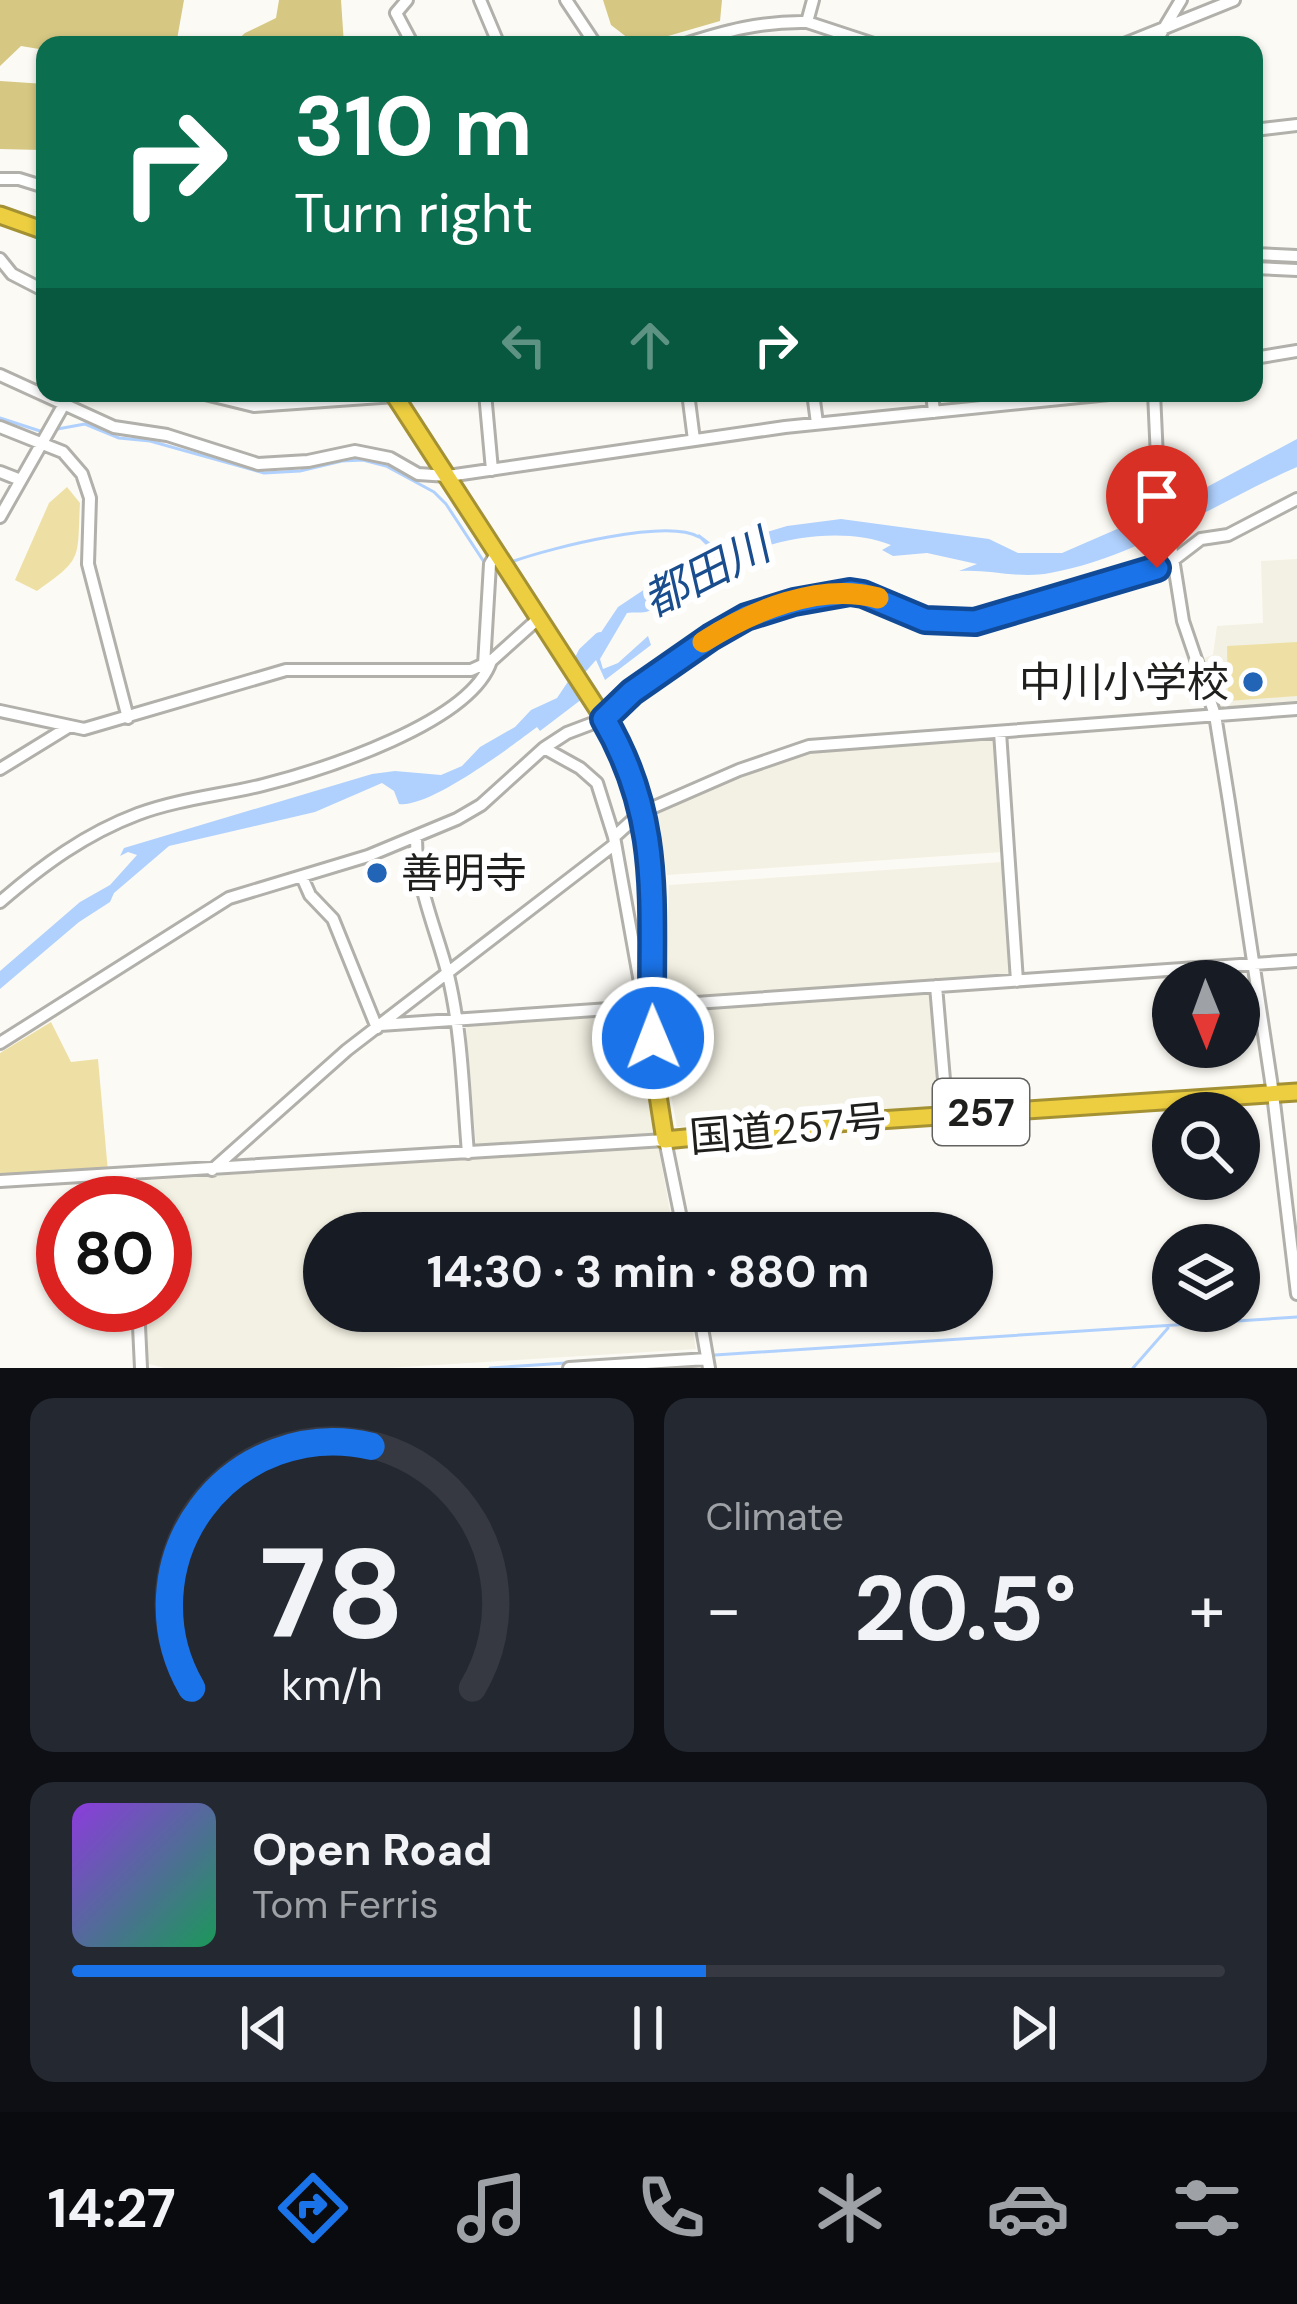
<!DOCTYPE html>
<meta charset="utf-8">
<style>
:root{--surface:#171b24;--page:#242831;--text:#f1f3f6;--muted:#9ea1a6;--line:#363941;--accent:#1a73e8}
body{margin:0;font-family:"DM Sans","Noto Sans JP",sans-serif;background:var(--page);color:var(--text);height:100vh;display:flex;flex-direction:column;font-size:45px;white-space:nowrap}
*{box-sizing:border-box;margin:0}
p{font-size:39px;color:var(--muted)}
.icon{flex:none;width:66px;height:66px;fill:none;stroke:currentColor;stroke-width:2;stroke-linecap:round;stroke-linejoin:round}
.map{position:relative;height:1368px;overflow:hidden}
.drawer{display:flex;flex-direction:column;gap:30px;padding:30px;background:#0d0f14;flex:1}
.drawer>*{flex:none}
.hud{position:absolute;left:36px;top:36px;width:1227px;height:366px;border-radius:24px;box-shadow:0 3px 9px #0004;background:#0b6e4f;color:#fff;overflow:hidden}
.needle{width:78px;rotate:179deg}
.tools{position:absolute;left:1152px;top:960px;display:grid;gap:24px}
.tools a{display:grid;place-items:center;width:108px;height:108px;border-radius:50%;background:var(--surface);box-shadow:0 3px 9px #0004;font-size:60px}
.speed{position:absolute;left:36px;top:1176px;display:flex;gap:24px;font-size:60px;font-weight:700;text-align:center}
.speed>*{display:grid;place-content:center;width:156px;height:156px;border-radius:50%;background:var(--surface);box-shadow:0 3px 9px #0004;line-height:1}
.speed .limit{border:18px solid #d22;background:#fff;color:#111}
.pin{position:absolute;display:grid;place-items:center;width:102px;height:102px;color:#fff;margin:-123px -51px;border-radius:50% 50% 50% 0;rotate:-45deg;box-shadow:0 0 12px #0007}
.pin .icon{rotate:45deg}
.me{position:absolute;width:132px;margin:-66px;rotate:359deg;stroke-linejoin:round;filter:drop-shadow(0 0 9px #0008)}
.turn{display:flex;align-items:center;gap:42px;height:252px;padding:0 60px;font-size:54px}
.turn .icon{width:156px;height:156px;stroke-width:2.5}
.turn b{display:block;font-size:84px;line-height:102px}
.lanes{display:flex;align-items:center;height:114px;padding:0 60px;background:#0003;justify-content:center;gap:60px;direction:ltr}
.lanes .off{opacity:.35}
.big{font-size:90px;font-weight:700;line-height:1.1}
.drawer .widget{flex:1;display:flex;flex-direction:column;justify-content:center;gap:18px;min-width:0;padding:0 42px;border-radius:24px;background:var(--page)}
.drawer .dial{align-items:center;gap:0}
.dial svg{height:312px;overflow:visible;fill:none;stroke:var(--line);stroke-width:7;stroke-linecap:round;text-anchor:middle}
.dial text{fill:var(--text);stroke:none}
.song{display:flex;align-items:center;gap:36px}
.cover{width:144px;height:144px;border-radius:18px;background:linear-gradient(135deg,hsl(270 70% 55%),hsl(150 70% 35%))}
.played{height:12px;border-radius:6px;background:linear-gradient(90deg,var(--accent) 55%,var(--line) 55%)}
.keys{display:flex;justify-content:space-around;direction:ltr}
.heat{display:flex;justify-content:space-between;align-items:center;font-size:66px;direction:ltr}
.drawer .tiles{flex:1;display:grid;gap:30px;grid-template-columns:1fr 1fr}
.widget:last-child{grid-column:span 2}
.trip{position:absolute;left:303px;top:1212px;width:690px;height:120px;border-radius:60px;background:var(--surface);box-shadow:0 3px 9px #0004;font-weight:700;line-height:120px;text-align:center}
.tab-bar{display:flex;height:192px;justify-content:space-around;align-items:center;background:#090b0e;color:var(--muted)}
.tab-bar .icon{width:84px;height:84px}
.tab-bar .active{color:var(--accent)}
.tab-bar b{font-size:54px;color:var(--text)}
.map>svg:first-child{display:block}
</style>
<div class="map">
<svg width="1297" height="1368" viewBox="0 0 1297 1368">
<rect width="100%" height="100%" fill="#fcfaf4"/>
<path fill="#f3f1e3" d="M1297,559V706L1220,711L1201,659L1213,655L1217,626L1263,623L1261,561Z
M994,739L1002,852L667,875L658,812L727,781L806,751Z
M1003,862L1012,976L665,1000L669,885Z
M932,992L940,1106L677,1127L664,1057L662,1013Z
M643,1014L647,1074L657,1133L476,1145L466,1026Z
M658,1145L674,1233H324V1311H689L696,1349L386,1368H165L148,1364L143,1305H165V1203H137L139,1181Z"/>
<path fill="#eee0a5" d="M67,487L80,503C77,559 84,558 37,591L15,580L49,503Z
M1297,642V696L1228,701L1227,646Z
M51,1022L71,1062L98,1059L108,1172L0,1181V1053Z"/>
<path fill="#d6c783" d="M0,0H184L176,45H45V50L21,46L0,66Z
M279,0H341L344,45H232L245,33L276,18Z
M603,0H722L720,21L637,45L611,25Z
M0,81L45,84V177L41,174V150L0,149Z"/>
<path fill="#b0d1fd" d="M1297,439V467C1216,502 1139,557 1050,573C1018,579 991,569 959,571L977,564L927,553L893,556L882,550L891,545C840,525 765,539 717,567C701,577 660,609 646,612C640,613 633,612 627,613L600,659L603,669L618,663L648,636L651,645L605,680L596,660L581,677L582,699L540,731L537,727C510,747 430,808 399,804L394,791L382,783L315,812L169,846L114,893L110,902L79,922L0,989V971L80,902L110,885L137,855L128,852L120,856L124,848L372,774L395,771L441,775L462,766L480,747L515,727L531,710L557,698L618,607L648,587L690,570L709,548L697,536L699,534L716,547L787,526L841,519L989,539L1018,553H1062L1177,503Z"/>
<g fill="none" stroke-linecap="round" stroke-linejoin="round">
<path stroke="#b0d1fd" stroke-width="3" d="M1254,260L1297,261
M0,418L43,432
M52,430L85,424L119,438L150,441L264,473L300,471L342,461L363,460L386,466L434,492L446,504L486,565
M514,561C551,548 667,518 699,537
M715,1355L1297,1317
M490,1368L566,1363
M1133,1368L1168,1328"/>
<path stroke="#b0d1fd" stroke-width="12" d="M574,673L584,653L600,638"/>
<g stroke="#b1b0aa" stroke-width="16">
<path id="minor" d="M407,0L396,13L413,45
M480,0L499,45
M566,0L596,45
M807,22L813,0
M682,45C725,31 762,21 807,22L877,45
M1122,45L1234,0
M1154,45L1181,0
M1254,130L1297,125
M0,179H19L45,187
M1254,254L1297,256
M0,259L12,274L45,291
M1254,268L1297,270
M1254,358L1297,351
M0,375L114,427L167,435L258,464L308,461L355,451L390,458L418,474L448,476L785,427L1119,393
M201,393L254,406L395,396
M485,393L492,470
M688,393L694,440
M813,393L817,423
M932,393L934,412
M1154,393L1157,458L1183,621L1215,715L1229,802L1273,1094L1297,1294
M0,427L63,452L82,474L90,498L88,564L128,718
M0,472L18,479
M0,517L63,406
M484,665L490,564L497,552
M0,711L84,729L286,670H471L491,661L539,618
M1000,732L1017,981
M0,769L70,726
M654,807L739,770L809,746L1297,709
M636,817L614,837L641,988L652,995
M614,837L597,783L580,768L544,748L567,733L604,719L632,692L711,637L771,608L850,592L883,599L925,620H987L1167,565L1201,539L1228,535L1297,499
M416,838C416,887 436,928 448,975C462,1033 463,1094 468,1153
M302,877L310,895L333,919L377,1028
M0,902C43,865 85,834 138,814C178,799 223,795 263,785C322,770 471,723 491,661
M936,986L947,1115
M380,1025L1297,961
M0,1043L229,898L368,856L457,819L481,805L544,748
M212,1170L347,1050L615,844
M131,1175L132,1203
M0,1181L665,1140L684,1233
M138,1305L141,1368
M699,1311L709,1368
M569,1368L707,1359"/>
</g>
<g stroke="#a49134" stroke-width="21">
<path id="highway" d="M0,215L45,231
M393,393L604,719L638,791L653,871L654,1070L665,1140L849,1122L1297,1092"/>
</g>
<use href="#minor" stroke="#fff" stroke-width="10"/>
<use href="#highway" stroke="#ecce40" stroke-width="15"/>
</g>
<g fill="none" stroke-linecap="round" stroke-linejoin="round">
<g stroke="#114b97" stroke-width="30">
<path id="route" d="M653,1038C648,919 668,828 604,719L632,692L711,637L746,617L794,602L850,592L863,594L925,620L975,622L1157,568"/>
</g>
<use href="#route" stroke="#1a73e8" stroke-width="21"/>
<path stroke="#f59e0b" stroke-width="21" d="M703,642C752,611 819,582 878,598"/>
</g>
<g fill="#2264b5" stroke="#fff" stroke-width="4.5">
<circle cx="1253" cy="682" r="12"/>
<circle cx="377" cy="873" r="12"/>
</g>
<g text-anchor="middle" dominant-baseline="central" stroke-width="12" stroke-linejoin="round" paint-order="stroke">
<rect fill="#fff" stroke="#626261" stroke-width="3" x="933" y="1079" width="96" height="66" rx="9"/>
<g font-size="39" font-weight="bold" fill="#1f1f1d">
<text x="981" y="1112">257</text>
</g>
<g font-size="42" fill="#1f1f1d" stroke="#fff" text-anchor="end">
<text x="1229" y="682">中川小学校</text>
<text x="401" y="873" text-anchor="start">善明寺</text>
</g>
<g font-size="42" fill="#1f1f1d" stroke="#fff">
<text transform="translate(788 1129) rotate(-5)">国道257号</text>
</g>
<g font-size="45" font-style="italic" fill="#194d8d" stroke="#fff">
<text transform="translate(706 573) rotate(-27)">都田川</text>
</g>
</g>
</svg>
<div class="tools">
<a><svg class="needle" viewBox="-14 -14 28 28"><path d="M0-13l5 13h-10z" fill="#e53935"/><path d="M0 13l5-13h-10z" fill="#9ea1a6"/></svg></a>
<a><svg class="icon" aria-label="search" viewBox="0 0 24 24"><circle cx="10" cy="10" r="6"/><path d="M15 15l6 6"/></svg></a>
<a><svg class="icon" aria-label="layers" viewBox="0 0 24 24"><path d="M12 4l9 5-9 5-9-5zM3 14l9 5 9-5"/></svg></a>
</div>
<div class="speed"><div class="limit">80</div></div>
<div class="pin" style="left:1157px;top:568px;background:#d93025"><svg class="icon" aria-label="arrive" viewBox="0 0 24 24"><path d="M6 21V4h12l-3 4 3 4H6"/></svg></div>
<svg class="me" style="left:653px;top:1038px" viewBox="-20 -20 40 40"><circle r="17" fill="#1a73e8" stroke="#fff" stroke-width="3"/><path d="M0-11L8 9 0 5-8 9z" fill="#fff"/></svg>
<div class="trip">14:30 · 3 min · 880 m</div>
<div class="hud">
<div class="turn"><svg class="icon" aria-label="right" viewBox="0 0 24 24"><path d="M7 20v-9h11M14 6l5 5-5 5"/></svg><div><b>310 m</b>Turn right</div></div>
<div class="lanes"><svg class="icon off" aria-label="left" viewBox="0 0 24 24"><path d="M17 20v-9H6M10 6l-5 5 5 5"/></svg><svg class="icon off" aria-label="ahead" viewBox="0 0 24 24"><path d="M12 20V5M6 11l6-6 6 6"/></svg><svg class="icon" aria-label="right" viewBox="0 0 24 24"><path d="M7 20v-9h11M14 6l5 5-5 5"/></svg></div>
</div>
</div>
<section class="drawer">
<div class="tiles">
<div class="widget dial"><svg viewBox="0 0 100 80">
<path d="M14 69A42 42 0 1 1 86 69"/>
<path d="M14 69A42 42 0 0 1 60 7" stroke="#1a73e8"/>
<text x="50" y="56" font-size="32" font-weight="700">78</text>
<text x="50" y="72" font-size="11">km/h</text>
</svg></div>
<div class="widget"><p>Climate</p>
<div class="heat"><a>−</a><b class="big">20.5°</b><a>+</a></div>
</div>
<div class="widget">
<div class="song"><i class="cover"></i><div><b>Open Road</b><p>Tom Ferris</p></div></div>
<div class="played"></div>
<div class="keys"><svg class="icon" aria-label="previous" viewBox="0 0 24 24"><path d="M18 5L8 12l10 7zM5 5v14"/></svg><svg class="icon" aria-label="pause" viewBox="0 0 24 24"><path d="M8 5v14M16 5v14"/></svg><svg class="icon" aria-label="next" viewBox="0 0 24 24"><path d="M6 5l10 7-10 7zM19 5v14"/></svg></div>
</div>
</div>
</section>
<nav class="tab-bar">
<b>14:27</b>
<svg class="icon active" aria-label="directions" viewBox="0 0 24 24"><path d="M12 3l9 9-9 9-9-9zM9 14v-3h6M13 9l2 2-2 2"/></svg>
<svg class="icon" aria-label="music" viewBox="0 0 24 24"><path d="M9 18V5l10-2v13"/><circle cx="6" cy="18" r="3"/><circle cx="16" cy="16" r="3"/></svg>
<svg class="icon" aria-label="phone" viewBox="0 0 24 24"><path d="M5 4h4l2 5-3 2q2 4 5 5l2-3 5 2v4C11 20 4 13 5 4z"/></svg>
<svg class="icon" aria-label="climate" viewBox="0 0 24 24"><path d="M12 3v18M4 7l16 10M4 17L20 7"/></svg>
<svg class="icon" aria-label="car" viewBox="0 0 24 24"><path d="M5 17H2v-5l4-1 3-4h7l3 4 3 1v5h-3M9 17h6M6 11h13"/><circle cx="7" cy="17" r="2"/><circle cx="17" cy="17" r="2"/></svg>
<svg class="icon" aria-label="filters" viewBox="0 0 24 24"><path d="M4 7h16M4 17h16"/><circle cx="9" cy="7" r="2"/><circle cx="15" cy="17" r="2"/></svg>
</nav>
